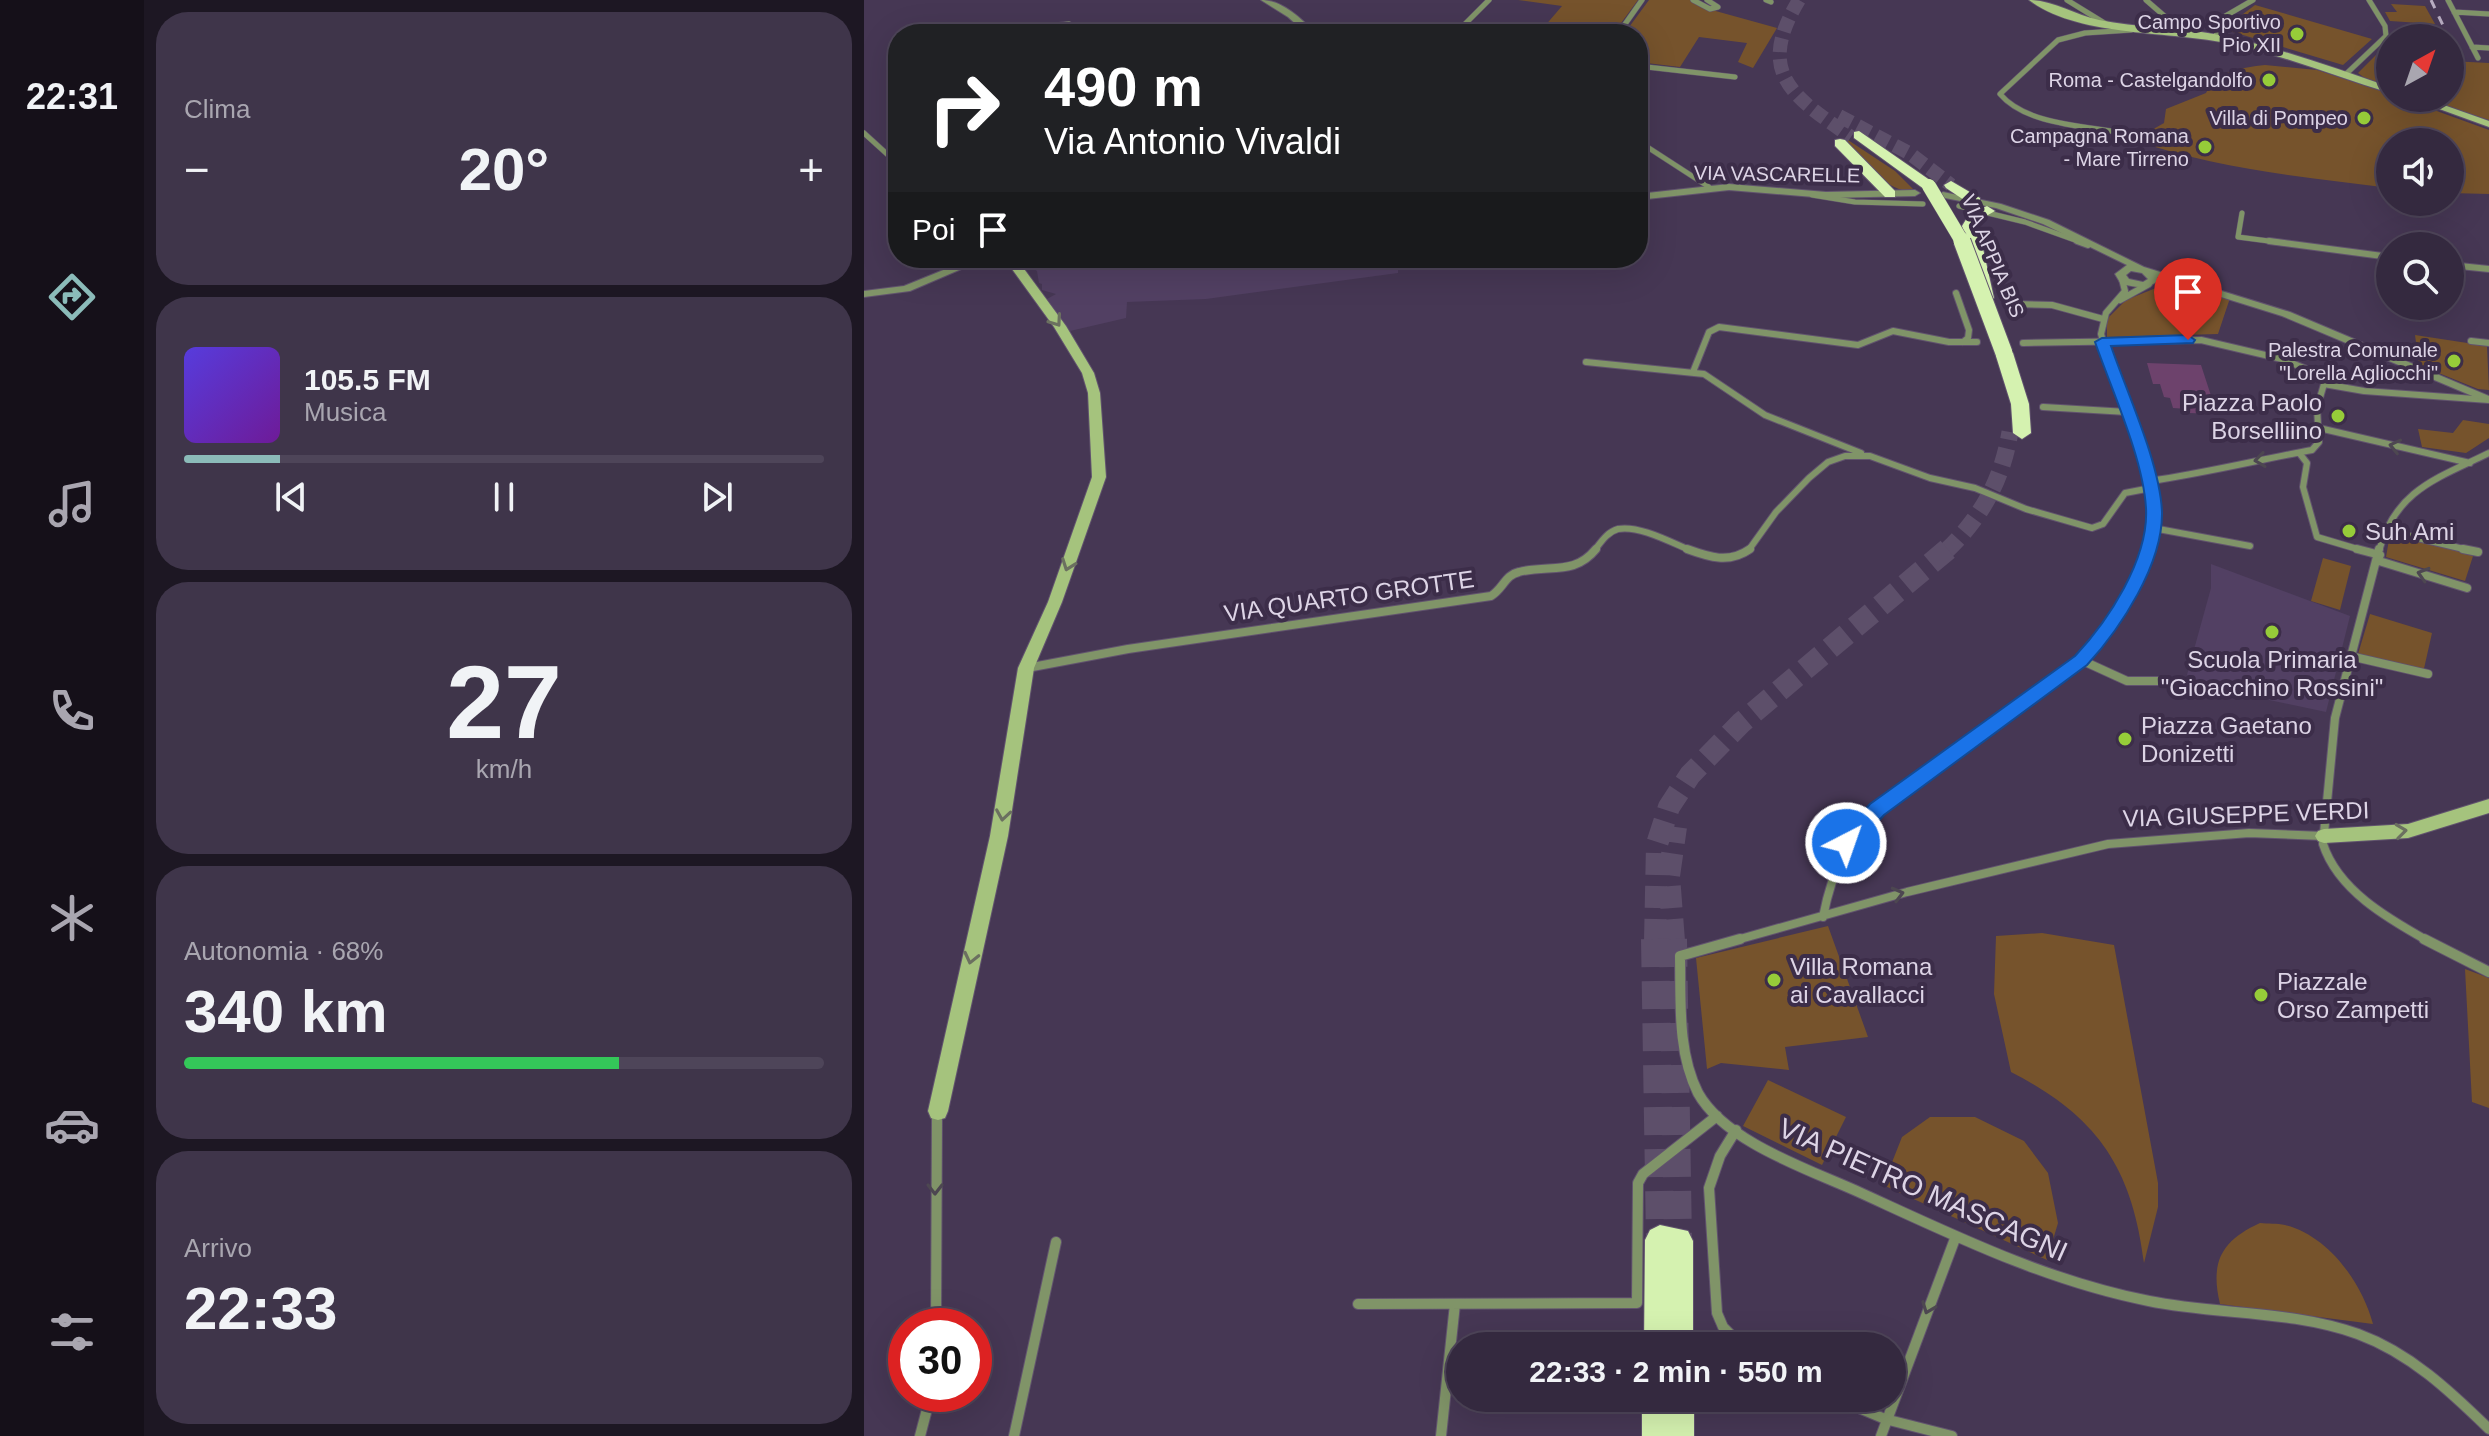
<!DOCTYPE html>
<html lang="it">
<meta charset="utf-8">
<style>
:root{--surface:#34293f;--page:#3f354a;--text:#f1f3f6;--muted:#a9a6b0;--line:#4e4559;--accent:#8bbbb9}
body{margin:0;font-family:Helvetica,sans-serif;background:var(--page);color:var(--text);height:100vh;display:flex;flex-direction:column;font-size:30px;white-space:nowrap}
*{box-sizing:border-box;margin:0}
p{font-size:26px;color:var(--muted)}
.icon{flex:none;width:44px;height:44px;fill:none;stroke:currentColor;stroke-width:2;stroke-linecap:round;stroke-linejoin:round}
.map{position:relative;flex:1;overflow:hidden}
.details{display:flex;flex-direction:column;gap:12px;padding:12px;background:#1d1723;width:720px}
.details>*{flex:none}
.guide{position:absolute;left:24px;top:24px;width:760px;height:244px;border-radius:32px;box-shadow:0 8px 32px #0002,0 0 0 2px var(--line);background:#202124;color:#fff;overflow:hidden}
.needle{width:52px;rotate:40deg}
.tools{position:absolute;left:1512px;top:24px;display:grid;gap:16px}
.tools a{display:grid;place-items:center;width:88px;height:88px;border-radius:50%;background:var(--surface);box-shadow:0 8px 32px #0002,0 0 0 2px var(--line);font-size:40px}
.speed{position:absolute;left:24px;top:1308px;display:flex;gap:16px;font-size:40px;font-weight:700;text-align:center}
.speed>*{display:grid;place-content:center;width:104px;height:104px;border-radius:50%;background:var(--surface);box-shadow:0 8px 32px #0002,0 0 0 2px var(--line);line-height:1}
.speed .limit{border:12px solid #d22;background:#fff;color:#111}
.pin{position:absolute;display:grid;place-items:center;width:68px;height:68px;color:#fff;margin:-82px -34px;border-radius:50% 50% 50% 0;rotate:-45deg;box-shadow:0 0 8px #0007}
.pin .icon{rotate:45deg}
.me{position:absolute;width:88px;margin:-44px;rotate:41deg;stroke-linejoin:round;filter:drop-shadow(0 0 6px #0008)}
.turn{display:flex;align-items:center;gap:28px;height:168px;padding:0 24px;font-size:36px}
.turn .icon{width:104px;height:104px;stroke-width:2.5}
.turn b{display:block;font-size:56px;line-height:68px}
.then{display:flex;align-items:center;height:76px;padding:0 24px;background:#0003;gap:16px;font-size:30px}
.big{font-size:60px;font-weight:600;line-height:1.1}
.details .tile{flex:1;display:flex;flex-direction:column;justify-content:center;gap:12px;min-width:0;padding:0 28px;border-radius:32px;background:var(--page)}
.details .dial{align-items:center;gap:0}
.dial b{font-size:104px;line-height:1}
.song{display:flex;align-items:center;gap:24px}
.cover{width:96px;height:96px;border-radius:12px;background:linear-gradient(135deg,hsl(250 70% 55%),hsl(280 70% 35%))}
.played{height:8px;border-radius:4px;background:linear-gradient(90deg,var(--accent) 15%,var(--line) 15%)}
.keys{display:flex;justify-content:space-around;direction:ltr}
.heat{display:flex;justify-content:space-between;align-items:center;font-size:44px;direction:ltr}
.charge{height:12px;border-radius:6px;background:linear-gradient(90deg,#34c759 68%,var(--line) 0)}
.trip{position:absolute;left:582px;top:1332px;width:460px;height:80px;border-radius:40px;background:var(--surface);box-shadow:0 8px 32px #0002,0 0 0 2px var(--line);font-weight:600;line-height:80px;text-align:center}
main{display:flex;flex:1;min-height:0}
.menu{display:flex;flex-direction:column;width:144px;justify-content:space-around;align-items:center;background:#151019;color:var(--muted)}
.menu .icon{width:56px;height:56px}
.menu .selected{color:var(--accent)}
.menu b{font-size:36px;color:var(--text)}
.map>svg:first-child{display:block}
</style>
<main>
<nav class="menu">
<b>22:31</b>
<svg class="icon selected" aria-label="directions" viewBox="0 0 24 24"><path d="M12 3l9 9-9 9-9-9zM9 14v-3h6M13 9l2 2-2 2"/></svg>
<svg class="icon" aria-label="music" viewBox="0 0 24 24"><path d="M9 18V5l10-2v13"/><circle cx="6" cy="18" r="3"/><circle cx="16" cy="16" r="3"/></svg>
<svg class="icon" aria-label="phone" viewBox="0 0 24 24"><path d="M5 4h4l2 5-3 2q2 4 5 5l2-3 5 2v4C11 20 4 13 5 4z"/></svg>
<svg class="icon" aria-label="climate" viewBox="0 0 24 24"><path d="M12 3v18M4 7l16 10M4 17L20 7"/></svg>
<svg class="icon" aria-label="car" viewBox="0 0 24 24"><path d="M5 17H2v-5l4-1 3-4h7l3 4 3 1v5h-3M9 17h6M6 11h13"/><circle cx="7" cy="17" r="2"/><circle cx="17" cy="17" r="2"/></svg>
<svg class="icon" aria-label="filters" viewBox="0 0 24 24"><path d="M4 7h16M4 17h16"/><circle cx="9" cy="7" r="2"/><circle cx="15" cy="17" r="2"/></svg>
</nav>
<section class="details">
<div class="tile"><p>Clima</p>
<div class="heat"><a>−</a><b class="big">20°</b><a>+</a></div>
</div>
<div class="tile">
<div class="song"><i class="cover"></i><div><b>105.5 FM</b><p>Musica</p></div></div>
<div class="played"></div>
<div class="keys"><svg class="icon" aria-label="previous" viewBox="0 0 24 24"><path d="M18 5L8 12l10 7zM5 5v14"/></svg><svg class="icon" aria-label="pause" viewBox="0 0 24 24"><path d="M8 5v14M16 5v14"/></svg><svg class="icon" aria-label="next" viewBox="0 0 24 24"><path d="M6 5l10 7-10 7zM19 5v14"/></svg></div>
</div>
<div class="tile dial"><b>27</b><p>km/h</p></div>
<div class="tile"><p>Autonomia · 68%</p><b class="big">340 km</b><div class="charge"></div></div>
<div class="tile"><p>Arrivo</p><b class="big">22:33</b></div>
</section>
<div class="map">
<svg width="1625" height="1436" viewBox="0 0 1625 1436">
<rect width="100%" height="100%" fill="#463754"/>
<path fill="#524063" d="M165,258H534V273L342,299L263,302L262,318L206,331L183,299L192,294L178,290V284L175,283L173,271L166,266Z
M1347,564L1486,616L1462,712L1321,682L1347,588Z"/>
<path fill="#76532c" d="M654,0H774L749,34H674L698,6Z
M785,0H827L848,10L913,28L889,68L874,62L883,43L835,37L816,67L774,62V34H760Z
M1527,4L1561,6L1571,24L1526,21L1521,12H1533Z
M1391,5L1508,39L1479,65L1359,29Z
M1526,41V87L1502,79L1494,73Z
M1586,61L1625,63V120L1558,98H1586Z
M1401,65L1453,70L1526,94V98H1537L1625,130V194L1586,193V142H1526V188C1439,177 1352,169 1270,140L1300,123L1302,109L1342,93C1353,70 1377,68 1401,65Z
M984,140L1031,171L1052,192C1019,191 1002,164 980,141Z
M1307,282L1366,298L1354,334L1243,337V319L1262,300Z
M1551,335L1623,346L1625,390L1614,389L1555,365Z
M1599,420L1625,424V438L1602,453L1558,447L1554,429L1589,433Z
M1526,534L1610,553L1601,581L1522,557Z
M1459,558L1487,566L1476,610L1447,601Z
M1506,614L1568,633L1559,673L1494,654Z
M964,926L1004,1037L921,1047L925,1070L857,1063L843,1069L832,958Z
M1178,933L1250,945L1294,1183V1207L1280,1263C1268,1167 1233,1116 1147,1072L1130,994L1132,936Z
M1601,969L1625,978V1108L1608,1102Z
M904,1080L982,1117L958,1165L879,1126Z
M1066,1117H1111L1160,1141L1184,1173L1194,1223L1183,1260L1019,1185L1038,1137Z
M1396,1223C1404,1224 1413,1223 1421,1225C1465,1236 1498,1283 1509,1324L1356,1304C1346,1262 1357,1241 1396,1223Z"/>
<path fill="#6d426c" d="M1283,363L1337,365L1353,414L1325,413L1324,409L1309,408L1306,398L1300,397L1296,384H1289Z"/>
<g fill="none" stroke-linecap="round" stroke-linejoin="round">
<path stroke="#5d4f6a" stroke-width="14" stroke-dasharray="14 7" stroke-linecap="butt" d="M935,0C891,73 928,96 987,137
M975,116L1045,153L1087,185"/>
<path stroke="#5d4f6a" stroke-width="17" stroke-dasharray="17 9" stroke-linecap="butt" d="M1082,551C1118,517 1138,480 1146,432"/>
<path stroke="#5d4f6a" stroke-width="22" stroke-dasharray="22 11" stroke-linecap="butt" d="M791,941L793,844L805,807L826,775L877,723L1084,549
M810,941L805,876L812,827"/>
<path stroke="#5d4f6a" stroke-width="28" stroke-dasharray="28 14" stroke-linecap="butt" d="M791,939L796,1240
M809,939L814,1241"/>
<g stroke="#61536e" stroke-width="6">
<path id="minor-far3" d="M829,0L846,9L854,7L843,0
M902,0L907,2
M1203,0L1242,24
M1282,0L1320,33
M1584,0L1614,58
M1590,12L1625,14
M167,34L174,27L205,24
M591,34L625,0
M754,34L778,0
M1351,38L1358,18L1389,0
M1608,47L1625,48
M774,66L871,77
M1481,75L1522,36L1521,26L1505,0
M0,133L34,164
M1259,133C1222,126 1162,125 1136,94L1194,40L1221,33L1267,30
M774,141L845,187
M948,195L991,202L1059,204
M1095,206L1161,222L1219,243
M1378,213L1374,237L1420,243"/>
</g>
<g stroke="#61536e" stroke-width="8">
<path id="minor-far2" d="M1213,241L1224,245
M1405,241L1526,257
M1586,265L1625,269
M1258,279L1261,291L1242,313L1237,334C1256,402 1307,479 1283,551
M1142,290L1147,304L1188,305L1239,319
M1092,293L1105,330L1104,338L1099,342
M1256,300L1285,284
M1607,341L1625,343
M1159,343L1337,340L1418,359L1457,375L1460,384
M722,362L840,374L901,415L997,453
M829,372L845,332L855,327L994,345L1029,331L1085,342H1113
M1460,384L1500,391L1625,400
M1179,407L1263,412
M1455,428L1606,463
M1436,454L1443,463L1439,487L1453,537L1500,551
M1286,481C1341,473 1394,460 1448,450L1455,442L1453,408L1460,384
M1289,528L1386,546
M1520,530L1608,551
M730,551C737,542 743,532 754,529C776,525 808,543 828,551
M884,551L912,512L945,478L964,462L981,456H1006L1066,478L1111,488L1162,509L1228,528L1239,524L1261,493L1287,488
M1515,551C1531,490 1574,478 1625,453"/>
</g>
<g stroke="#61536e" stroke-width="10">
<path id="minor-far1" d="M823,549C845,557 865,564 886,549
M1493,549L1516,555
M1515,549L1471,718L1459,844C1474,890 1523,918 1564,941
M1599,549L1614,552
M1515,561L1603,588
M1486,656L1564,674
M1217,660L1263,681H1294
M163,668L264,649L627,596C639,589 641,575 655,572C686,564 710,576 732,549
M959,917C968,870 985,834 1022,802L1217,660L1255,613L1284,549
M869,941L1043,892L1244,844L1385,833L1459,836"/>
</g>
<g stroke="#61536e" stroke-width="12">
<path id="minor" d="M876,939L816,956C817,1000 813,1052 834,1093C862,1143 947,1170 997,1193C1091,1236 1183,1281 1285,1301C1354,1315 1427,1310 1494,1334C1546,1353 1586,1391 1625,1429
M1560,939L1625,972
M872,1130L856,1156L845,1188L853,1313L859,1327L878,1346
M494,1304L773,1303L774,1183L779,1174L853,1116
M72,1326L73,1112
M971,1398L1021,1419L1088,1436
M56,1436L67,1394
M150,1436L192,1242
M577,1436L591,1304
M1017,1436L1092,1236"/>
</g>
<g stroke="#61536e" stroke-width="2">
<path id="tertiary" d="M397,0C418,0 438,19 452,34H443L424,17Z
M865,184L962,192L1051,190L1056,193L1051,196L962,198L865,190L774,200V194Z
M1079,192L1137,204L1185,220L1280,267L1426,312L1625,396V403L1418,316L1293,277L1295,280C1283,290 1272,287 1257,284L1251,274L1263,265L1179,224L1132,208L1076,197L1074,195ZM1267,271L1278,273L1284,279L1279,282L1265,279L1262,275Z
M109,258H123L46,291L0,297V291L40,286Z"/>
</g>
<g stroke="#61536e" stroke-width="2">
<path id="secondary" d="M1165,0C1188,0 1211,15 1235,20C1273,28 1312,27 1350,34C1410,46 1468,67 1526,87V93C1473,77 1422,56 1367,44C1306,30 1216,38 1165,0Z
M1545,98H1560L1625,121V127Z
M140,258H152L202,326L230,373L236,393L242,477L198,602L170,668L144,836L84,1111L81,1118L74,1120L67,1118L64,1111L126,836L154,668L184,602L228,477L224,393L218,373L190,327Z
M1625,799V813L1544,838L1460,843L1454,841L1451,836L1454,831L1460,829L1544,824Z"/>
</g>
<g stroke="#61536e" stroke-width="2">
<path id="trunk" d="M995,131L1070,183V189H1060L990,138V132Z
M976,139L981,140L1031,191V197H1021L971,146V140Z
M1087,181L1116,198V204H1106L1082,188L1080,185Z
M1123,206L1131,211L1117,219L1114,226L1130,298L1122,303L1114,298L1098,226L1106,213Z
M1140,348L1149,353L1165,404L1167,433L1158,439L1149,433L1147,404L1131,353Z
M796,1225L824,1231L829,1241V1346H780L781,1240L786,1230Z
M778,1398H830V1436H778Z"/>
</g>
<use href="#minor-far3" stroke="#809468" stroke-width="5"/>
<use href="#minor-far2" stroke="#809468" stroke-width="6"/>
<use href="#minor-far1" stroke="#809468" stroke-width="8"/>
<use href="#minor" stroke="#809468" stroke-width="10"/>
<use href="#tertiary" fill="#809468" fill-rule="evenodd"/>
<use href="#secondary" fill="#a5c37d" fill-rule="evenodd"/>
<use href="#trunk" fill="#d5f2b0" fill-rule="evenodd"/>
<path stroke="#b7acc1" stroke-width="3" stroke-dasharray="9 9" stroke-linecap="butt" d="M1567,0L1585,38
M1586,40L1595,59"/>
<g stroke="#61536e" stroke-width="15" stroke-linecap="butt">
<path id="trunk-bridge-far1" d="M1065,186L1099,243"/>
</g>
<g stroke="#61536e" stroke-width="19" stroke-linecap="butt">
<path id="trunk-bridge" d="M1098,241L1140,353"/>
</g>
<use href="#trunk-bridge-far1" stroke="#d5f2b0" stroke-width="14"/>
<use href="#trunk-bridge" stroke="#d5f2b0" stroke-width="17"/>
</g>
<defs><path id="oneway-chevron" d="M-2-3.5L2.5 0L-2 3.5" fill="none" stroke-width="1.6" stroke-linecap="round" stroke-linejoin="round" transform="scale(2)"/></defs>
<g stroke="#6b7060">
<use href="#oneway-chevron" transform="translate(192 321) rotate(55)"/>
<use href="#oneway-chevron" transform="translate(204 565) rotate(110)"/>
<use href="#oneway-chevron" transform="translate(139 815) rotate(99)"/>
<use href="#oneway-chevron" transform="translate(1537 831) rotate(-7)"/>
<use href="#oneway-chevron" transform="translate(107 958) rotate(103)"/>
</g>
<g stroke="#4d4751">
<use href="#oneway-chevron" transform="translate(1531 446) rotate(-167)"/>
<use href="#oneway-chevron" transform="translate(1396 460) rotate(172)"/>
<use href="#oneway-chevron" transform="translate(1559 574) rotate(-163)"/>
<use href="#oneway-chevron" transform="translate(1034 894) rotate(-15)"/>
<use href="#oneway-chevron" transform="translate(71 1189) rotate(90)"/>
<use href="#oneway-chevron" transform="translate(1064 1308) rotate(111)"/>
</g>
<path fill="#1a73e8" stroke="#114b97" stroke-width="2" d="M1324,335L1331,340L1329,343L1247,346C1263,393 1296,463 1298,512C1299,564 1257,628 1223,665L1020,815L989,849H975L972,843L975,838L1006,804L1211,656C1244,621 1285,559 1282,508C1279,458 1248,391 1231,342L1238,338Z"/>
<g fill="#96cc39" stroke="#3c2d49" stroke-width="3">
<circle cx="1433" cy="34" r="8"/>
<circle cx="1405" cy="80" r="8"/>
<circle cx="1500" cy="118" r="8"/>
<circle cx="1341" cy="147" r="8"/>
<circle cx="1590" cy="361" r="8"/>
<circle cx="1474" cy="416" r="8"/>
<circle cx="1485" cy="531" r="8"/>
<circle cx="1408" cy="632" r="8"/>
<circle cx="1261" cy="739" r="8"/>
<circle cx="910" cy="980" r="8"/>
<circle cx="1397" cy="995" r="8"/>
</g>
<g text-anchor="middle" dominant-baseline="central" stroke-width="8" stroke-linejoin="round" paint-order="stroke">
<g font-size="20" fill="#ddd4e6" stroke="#3c2d49" text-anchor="end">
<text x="1417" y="22">Campo Sportivo<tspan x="1417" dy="23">Pio XII</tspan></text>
<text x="1389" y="80">Roma - Castelgandolfo</text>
<text x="1484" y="118">Villa di Pompeo</text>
<text x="1325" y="136">Campagna Romana<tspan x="1325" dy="23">- Mare Tirreno</tspan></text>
<text x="1574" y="350">Palestra Comunale<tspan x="1574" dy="23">"Lorella Agliocchi"</tspan></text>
</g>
<g font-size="20" fill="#ddd4e6" stroke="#3c2d49">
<text transform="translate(913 174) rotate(1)">VIA VASCARELLE</text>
<text transform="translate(1129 256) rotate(67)">VIA APPIA BIS</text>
</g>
<g font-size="24" fill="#ddd4e6" stroke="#3c2d49" text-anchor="start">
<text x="1458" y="402" text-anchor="end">Piazza Paolo<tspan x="1458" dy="28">Borselliino</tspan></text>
<text x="1501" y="531">Suh Ami</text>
<text x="1408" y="659" text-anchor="middle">Scuola Primaria<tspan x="1408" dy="28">"Gioacchino Rossini"</tspan></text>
<text x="1277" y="725">Piazza Gaetano<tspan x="1277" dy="28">Donizetti</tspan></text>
<text x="926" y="966">Villa Romana<tspan x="926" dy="28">ai Cavallacci</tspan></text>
<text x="1413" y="981">Piazzale<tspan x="1413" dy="28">Orso Zampetti</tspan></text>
</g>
<g font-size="24" fill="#ddd4e6" stroke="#3c2d49">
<text transform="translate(485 596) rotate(-8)">VIA QUARTO GROTTE</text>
<text transform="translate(1382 814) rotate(-2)">VIA GIUSEPPE VERDI</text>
</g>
<g font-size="28" fill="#ddd4e6" stroke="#3c2d49">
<text transform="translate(1059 1190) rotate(24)">VIA PIETRO MASCAGNI</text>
</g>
</g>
</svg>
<div class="tools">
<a><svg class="needle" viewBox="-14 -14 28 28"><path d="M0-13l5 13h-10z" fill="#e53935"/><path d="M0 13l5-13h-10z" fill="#a9a6b0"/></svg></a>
<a><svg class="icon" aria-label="sound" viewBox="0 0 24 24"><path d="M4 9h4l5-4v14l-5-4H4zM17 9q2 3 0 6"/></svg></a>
<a><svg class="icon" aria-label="search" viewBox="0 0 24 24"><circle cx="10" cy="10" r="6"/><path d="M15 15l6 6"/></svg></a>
</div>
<div class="speed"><div class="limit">30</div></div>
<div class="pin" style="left:1324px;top:340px;background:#d93025"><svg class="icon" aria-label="arrive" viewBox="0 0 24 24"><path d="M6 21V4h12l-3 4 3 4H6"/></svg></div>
<svg class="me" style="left:982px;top:843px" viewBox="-20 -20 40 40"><circle r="17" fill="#1a73e8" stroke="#fff" stroke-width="3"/><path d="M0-11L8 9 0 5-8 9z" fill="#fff"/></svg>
<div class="trip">22:33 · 2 min · 550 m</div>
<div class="guide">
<div class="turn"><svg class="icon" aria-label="right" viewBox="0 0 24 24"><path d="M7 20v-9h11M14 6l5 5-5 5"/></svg><div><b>490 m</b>Via Antonio Vivaldi</div></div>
<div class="then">Poi<svg class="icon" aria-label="arrive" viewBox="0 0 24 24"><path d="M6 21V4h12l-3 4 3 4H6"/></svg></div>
</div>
</div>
</main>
